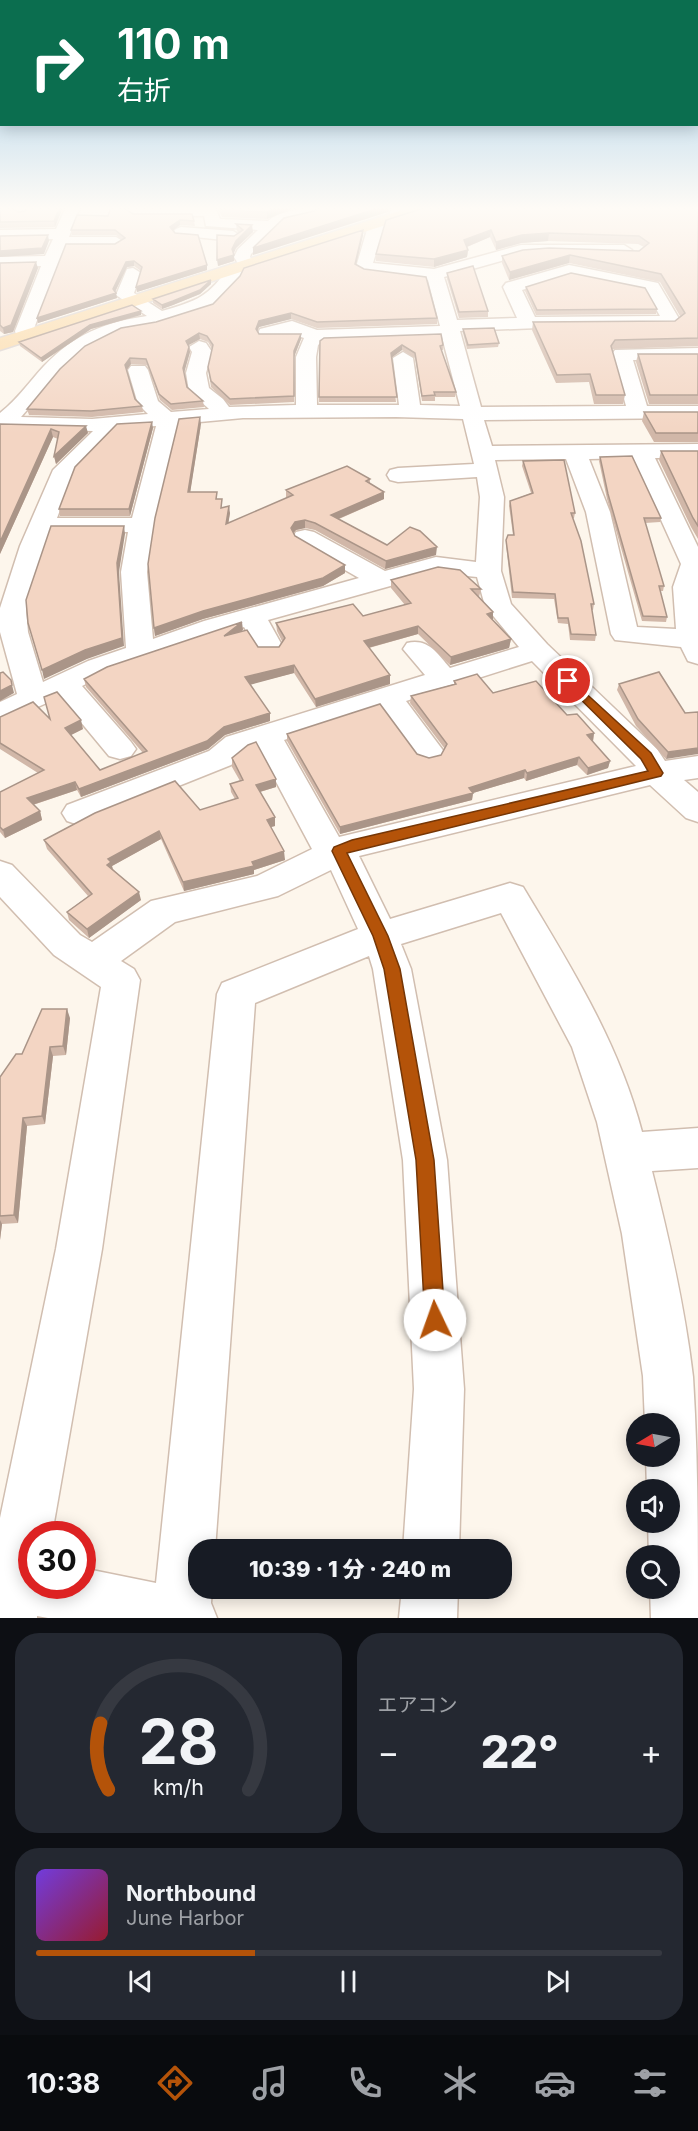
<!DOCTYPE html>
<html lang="ja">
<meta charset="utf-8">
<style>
:root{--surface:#171b24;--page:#242831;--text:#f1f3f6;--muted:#9ea1a6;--line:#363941;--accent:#b45309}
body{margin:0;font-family:Inter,"Noto Sans JP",sans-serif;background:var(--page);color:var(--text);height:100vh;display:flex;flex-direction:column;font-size:22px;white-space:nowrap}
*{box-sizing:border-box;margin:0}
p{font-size:20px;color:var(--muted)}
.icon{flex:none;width:33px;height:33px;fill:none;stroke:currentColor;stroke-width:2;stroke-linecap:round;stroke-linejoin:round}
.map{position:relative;height:1618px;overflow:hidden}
.details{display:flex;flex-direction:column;gap:15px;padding:15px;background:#0d0f14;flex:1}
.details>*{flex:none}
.guide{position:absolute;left:0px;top:0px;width:699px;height:126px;box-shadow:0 3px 15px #0003;background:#0b6e4f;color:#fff;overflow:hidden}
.needle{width:39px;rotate:260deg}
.fabs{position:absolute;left:626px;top:1413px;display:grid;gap:12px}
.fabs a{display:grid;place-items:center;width:54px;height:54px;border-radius:50%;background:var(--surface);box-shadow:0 3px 15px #0003;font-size:30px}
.speed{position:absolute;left:18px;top:1521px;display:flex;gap:12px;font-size:30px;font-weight:700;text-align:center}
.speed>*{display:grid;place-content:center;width:78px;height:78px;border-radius:50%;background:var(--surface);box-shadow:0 3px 15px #0003;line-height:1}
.speed .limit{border:9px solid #d22;background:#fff;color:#111}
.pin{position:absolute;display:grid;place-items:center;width:51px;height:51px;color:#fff;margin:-26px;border:3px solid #fff;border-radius:50%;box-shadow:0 2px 6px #0007}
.me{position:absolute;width:66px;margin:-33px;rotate:357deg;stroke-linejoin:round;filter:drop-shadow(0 0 4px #0008)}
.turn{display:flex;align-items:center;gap:21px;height:126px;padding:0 18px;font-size:27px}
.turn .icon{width:78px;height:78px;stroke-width:2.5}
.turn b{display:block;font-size:42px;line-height:51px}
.big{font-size:45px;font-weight:800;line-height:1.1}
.details .card{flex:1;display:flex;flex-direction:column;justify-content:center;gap:9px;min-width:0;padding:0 21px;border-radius:24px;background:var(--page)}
.details .dial{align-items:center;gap:0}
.dial svg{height:156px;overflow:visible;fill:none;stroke:var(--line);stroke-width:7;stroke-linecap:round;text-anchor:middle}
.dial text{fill:var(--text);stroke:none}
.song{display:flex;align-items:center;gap:18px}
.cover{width:72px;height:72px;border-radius:9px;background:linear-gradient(135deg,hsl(260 70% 55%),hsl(350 70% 35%))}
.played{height:6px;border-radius:3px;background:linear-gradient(90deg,var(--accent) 35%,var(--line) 35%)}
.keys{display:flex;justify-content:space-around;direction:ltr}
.heat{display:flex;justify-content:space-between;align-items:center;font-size:33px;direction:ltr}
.details .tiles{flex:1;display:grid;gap:15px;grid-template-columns:1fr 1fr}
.card:last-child{grid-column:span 2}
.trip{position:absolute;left:188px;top:1539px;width:324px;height:60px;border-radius:24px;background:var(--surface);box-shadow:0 3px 15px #0003;font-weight:800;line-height:60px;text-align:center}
.tab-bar{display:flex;height:96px;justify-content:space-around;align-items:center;background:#090b0e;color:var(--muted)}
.tab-bar .icon{width:42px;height:42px}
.tab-bar .selected{color:var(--accent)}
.tab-bar b{font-size:27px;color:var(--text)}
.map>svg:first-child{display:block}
</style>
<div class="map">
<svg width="698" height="1618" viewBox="0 0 698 1618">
<rect width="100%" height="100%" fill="#fdf6ec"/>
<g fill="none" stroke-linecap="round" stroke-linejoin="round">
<g stroke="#d1beb0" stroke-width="3">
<path id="minor" d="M16,207H30L26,215L21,216L14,212Z
M66,207H80L69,237H116L124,242L116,247H65L33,331L34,336L32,340H18L15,331L41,266L0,267V257L45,256L53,239L0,240V230L56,229Z
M215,207L220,219L268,221C280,210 309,207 325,207L314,216L283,223L251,254L250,257L255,265L253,269H244L239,280L213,307L156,325L121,331L85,350L59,373L21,417L92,419L148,414L138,404L128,370L131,366H145L148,370L158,401L171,412L209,409L189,391L186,373L192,352L189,347L199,341L206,343L212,352L206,373L209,388L223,399L229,407L296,405V357L304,338C283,330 277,341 260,337L258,333L260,329L292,321L317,330L440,326L428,280L364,272L356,267L369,223L377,218L385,223L373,263L434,269L521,245H624L632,250L624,255H522L444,277L457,320L517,318L503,287L506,283L569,265L658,283L681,322L672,327L588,326L460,331L481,407L626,406L612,354L615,350L698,348V360H633L647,406H698V418L484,420L492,446L698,444V458H655L698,547V664L688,661L681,647L615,640L611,634L586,512L566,459L495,460L504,497L501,571L511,604L547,644L657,749L665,761L698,756V778L684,780L698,792V822L686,818L650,785L359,856L390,919L510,883L523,887C570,965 619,1043 642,1132L698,1128V1168L652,1171C669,1238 685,1308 693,1377C698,1456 698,1538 698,1618H651L650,1588H669V1556H649L648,1522H669V1490H647L646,1456H669V1424H645L643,1376L622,1234L597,1122L572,1047L501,913L401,944L411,969L447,1160L464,1389L459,1550H403L414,1389L403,1160L373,969L369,956L255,1003L215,1550H198V1588H212L211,1603L217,1618H48L37,1616V1618H0V1518L56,1249L101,987L54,955L0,897V861L12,865L80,935L92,942L151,901L257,876L312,849L258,748L248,751L231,765L91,821L79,825L67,821L62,813L67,805L209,751L226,737L425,675L403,649L407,643C428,638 437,653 450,668L519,647L485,606L477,577L437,573L268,620L283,647L279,653L269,655L259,653L244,627L108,673L82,686L131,742L136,749L131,756L120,759L109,756L60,697L0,724V702L17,694L0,632V608L20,546L53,470L93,431L0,429V413C18,399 29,382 44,366C74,334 106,322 147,316L116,295L127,269L133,268L141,273L134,293L162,311C197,301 209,297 230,265H239L234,257L238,249L258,230L206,226L204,216H134L127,212L129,209ZM570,275L646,291L660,316L535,317L522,290ZM442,337L460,406L420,405L413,358L403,352L393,358L399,405H317L316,357L318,345L323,341ZM396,417L463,419L474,464L398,468L390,470L387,475L390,480L398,482L477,477L480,497L476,562L436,557L385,571L314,532L305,530L296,532L293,537L296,542L359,578L204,621L153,639L147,572L154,525L178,424L243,418ZM156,426L132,518H57L74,473L117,429ZM633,458L681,564L673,587L676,629L637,627L610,512L589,459ZM51,532H128L121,572L126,648L88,661L43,682L28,632L26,609ZM532,661L636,766L339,837L284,740L381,709L418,760L429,763L440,760L445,753L406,701ZM331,870L358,929L222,983L217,994L156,1583L82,1568V1586H32V1534H52L102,1249L140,980L134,969L121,961L175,922L278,896Z
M393,207H408L402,220H392L390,212Z
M181,227L233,231L241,236L233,241L176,235L173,232L176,229Z
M402,1588H458L457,1618H399Z"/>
</g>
<g stroke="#dad1cd" stroke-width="3">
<path id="major" d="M412,207H434L432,210L0,350V338Z"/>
</g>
<use href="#minor" fill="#fff" fill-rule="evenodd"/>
<use href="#major" fill="#fbd9a5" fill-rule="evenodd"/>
</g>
<path fill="#d1b7a8" d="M0,207H14V209L19,212L25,211L27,207H63L55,227L0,228Z
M111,207H129L127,210L133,214L194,221L195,226L180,225L173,230L207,270L137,292L141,271L134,266L127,267L115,292L117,298L38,323L37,318L115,244L122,240L116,235H72L71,230L108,216Z
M217,207H303L294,208L267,219L222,217Z
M427,207H698V346L613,349L612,350L625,395L623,404H594L589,382L556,383L532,330L533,322L675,321L680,316L660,282L569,263L509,280L502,263V256L639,251L644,247L638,244L548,241L521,243L496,250L490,237L467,247L468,250L467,257L434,267L376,261V254Z
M236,224L253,232L236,248L233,254L234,261L218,266L234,236L239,233L237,231Z
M363,230V235L356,264L437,318V324L317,328L291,319L259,327L257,331L259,334L301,339L294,357V402L230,405L211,387L208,367L212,349L208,342L200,339L188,345L190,352L184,372L187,387L203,401L204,407L172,410L160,400L147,365L131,364L126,370L135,399L142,406L143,412L92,417L29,415L27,409L156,322L213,304Z
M0,263L38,268L13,332L4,334L0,331Z
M447,273L488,311V317L459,318L447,279Z
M211,280V284L200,294L173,305L162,309L153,303V299Z
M526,287L657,309L656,314L536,315L525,291Z
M141,315L91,329L42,362L20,346L19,342Z
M463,329L499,343L498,347L467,349L463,333Z
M320,341L443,345V350H441L456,392L455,397H435V401H422L415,358L402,350L391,358L396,402H319Z
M638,354H698V404H649L636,362Z
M644,412H698V442H654L642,421Z
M0,424L88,433L56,464L54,456L58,439L53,437L0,554Z
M201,424L190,492L217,499L222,508L230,513L228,523L287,498L286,497V490L370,479V484L384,499L339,519L387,545L436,555L385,569L315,530L305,528L296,530L293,533L295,536L345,565V573L323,586L203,619L155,636L154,628Z
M153,428L130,516H60L59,509Z
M661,451H698V539L691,527L659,460Z
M600,457L661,518L660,522L645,523L664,586L663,591H660L667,617L666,622L642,621L607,499L599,461Z
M523,461L575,513L574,518H573L594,604L593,610H592L596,635L595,641L570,640L568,624L558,623L554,599L512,598L506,545V540L513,535L509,506L510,501L531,493L522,466Z
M391,580L481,589L479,597L493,620L511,639L509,648L450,665L418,634L369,648L390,684L316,707L294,673L250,684L270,721L225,735L208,749L81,797L77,790L33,805L40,811L42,820L5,838L0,832V792L38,773L0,749V717L50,719L83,729L71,735L100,770L143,753L86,687L84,679L243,630L241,631L258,647H279L282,641L277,631L276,623L363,616L405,605L391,588Z
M454,681L567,715L594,733L593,741H592L610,761L608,768L587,775L577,765L526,781L524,778L473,793L472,800L340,834L287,741V734L417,754L429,758L441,755L445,749L410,703L411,696L454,684Z
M619,684L685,713L666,759L636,726L617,690Z
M232,758L276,787L260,792L275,817V826L271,827L285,860L254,870V874L184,891L161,839L112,866L113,869L141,900L89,938L69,920L67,912L88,896L47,849L44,840L200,810L235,799L231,792L230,784L240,781L232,767Z
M70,1018L66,1055L53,1056L45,1124L27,1126L18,1223L2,1224L0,1240V1077Z"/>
<path fill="#aa9588" d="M60,207H63L55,227L54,221Z
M278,207H303L294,208L267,219V212Z
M382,207H391L388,212L253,255V248Z
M180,220V225L171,232L170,227Z
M252,225L253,232L236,248L233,255H234V261L218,266L217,260L232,249L236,241Z
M363,230V235L355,269V264Z
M491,230L490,237L464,248V240Z
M549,233L548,241L521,243L496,250V242L522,235Z
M48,235L49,241L44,254L0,257V251Z
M468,250L467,257L434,267V259Z
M570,255L569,263L509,280L510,272Z
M134,261V266L127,267L114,294L116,293L117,298L38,323L37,318L113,289L126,262Z
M36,262L38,268L13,332L4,334L3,328Z
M207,265V270L137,292L136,287Z
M211,280V284L200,294L173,305L162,309V305Z
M141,311V315L91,329L42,362L41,358L90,325Z
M291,313V319L259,327L256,334V329L259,321Z
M199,333L200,339L187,346L186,341Z
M301,334V339L294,357V402V351Z
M402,345V350L391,358V353Z
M189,347L190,352L184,373L183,368Z
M130,358L131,364L126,371L125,365Z
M200,417L201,424L189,500L188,492Z
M152,422L153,428L130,516L129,509Z
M86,426L88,433L56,464L54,456Z
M51,429L53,437L0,554V542Z
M384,492V499L331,522V515Z
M229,506L230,513L227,532L226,524Z
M305,520V528L296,530L291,536V528L295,522Z
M124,526L125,534L119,572L124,646L87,659L44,679L42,670L117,563Z
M437,547L436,555L385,569L386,561Z
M345,565V573L323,586L203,619L155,636L154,628L203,611Z
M493,612V620L487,614Z
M242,622L243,630L225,644L224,636Z
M418,626V634L364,649V641Z
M511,639L509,648L450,665L451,657Z
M294,665V673L246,686L245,677Z
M390,675V684L316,707L315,699Z
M12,685L14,693L0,701V691Z
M270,713V721L225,735L208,749L81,797L79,789L224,727Z
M81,720L83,729L67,737L65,728Z
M594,733L593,741L586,743L587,735Z
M698,748V754L666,759L668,752Z
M579,757L577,765L526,781L527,773Z
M610,761L608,768L587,775L588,768Z
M525,770L524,778L473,793L472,800L340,834V827Z
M276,779V787L256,793V785Z
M75,782L77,790L29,806L27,798Z
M40,811L42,820L5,838L3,830Z
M275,817V826L267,828V820Z
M159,831L161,839L112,866L113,871L107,865L108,859Z
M284,851L285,860L254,870V874L184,891L183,882L252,862Z
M139,892L141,900L89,938L87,929Z
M67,1009L70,1018L66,1055L63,1046Z
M50,1047L53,1056L45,1124L42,1116Z
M23,1118L27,1126L18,1223L14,1215Z
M0,1220L2,1224L0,1240Z"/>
<path fill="#f3d5c3" stroke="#aa9588" stroke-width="1.5" d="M0,207H12V208L19,212L25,211L27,207H60L54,221L0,222Z
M111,207H125L124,208L133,214H192L194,221L180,220L170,227L175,233L198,235L207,265L136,287L142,267L134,261L126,262L113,289L116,293L37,318L66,244H115L125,238L115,230H71L77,215L108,216Z
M220,207H278L267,212L221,210Z
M319,207H382L253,248L284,218L314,211Z
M427,207H698V338L615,340L611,346L625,395H596L590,374L557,375L533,322L675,321L685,313L661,274L570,255L510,272L502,256L523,250L549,248L639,251L649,243L639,236L549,233L522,235L496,242L491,230L464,240L468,250L434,259L376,254L386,220Z
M236,224L252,225L236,241L232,249L234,255L217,260V235L234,236L243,230Z
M363,230L355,264L364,269L426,277L437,318L317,322L291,313L259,321L256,329L259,334H301L294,351V396L230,399L211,381L208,367L213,345L207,336L199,333L186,341L189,347L183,368L187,387L203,401L171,404L159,394L146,359L130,358L125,365L135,399L142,406L91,411L27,409L60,369L85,346L121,328L156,322L213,304L240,276L244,268Z
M48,235L42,248L0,251V236Z
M36,262L11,325L3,328L0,325V263Z
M473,266L488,311L459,312L447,273Z
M571,273L645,288L657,309L537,310L526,287Z
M211,280L200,290L173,301L162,305L153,299Z
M132,305L141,311L90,325L41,358L19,342Z
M494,328L499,343L468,345L463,329Z
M441,334L443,345L440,346L456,392H434L435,395L422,396L415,353L402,345L391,353L397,397H319L320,341L324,338Z
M638,354H698V395H650Z
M644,412H698V433H656Z
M200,417L188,492H217L216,499H222L221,508L229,506L226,524L293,495L286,490L347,466L370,479L366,481L384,492L331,515L387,545L410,527L420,531L437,547L386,561L315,523L305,520L295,522L291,528L295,536L345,565L323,578L203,611L154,628L148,564L155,518L179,419Z
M152,422L129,509H59L75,467L117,424Z
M0,424L86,426L54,456L59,432L51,429L0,542Z
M661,451H698V526L693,518Z
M632,456L661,518H644L664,586H659L667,617L643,616L608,494L600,457Z
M564,460L575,513H571L581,541L594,604H591L596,635L571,634L568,618H558L555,594L513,592L506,540L508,535H514L510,501L533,493L523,461Z
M51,526H124L117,563L122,638L85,650L42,670L28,623L26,600Z
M438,567L460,570L481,589H471L493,612L487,614L511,639L451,657L418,626L364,641L390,675L315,699L294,665L245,677L270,713L224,727L207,741L79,789L75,782L27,798L40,811L3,830L0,827V792L44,770L0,743V717L33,702L50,719L44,697L57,692L81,720L65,728L100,770L147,751L84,679L107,667L242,622L224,636L247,630L258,647H279L285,638L276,623L353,604L363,616L411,603L391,580Z
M3,672L11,680L12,685L0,691V673Z
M659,672L685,713L698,712V748L668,752L638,719L619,684Z
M477,674L493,693L536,681L567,715L577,714L594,733L587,735L610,761L588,768L579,757L527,773L525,770L469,788L473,793L340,827L287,734L380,704L417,754L429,758L441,755L447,744L411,696L456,684L454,681Z
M256,742L276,779L256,785L275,817L267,820L284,851L252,862L254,866L183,882L159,831L108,859L111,862L107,865L139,892L87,929L67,912L92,894L44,840L95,813L175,781L200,810L238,798L230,784L243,780L232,758L248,745Z
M42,1009H67L63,1046L50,1047L42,1116L23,1118L14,1215L0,1216V1077L16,1054H22Z"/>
<linearGradient id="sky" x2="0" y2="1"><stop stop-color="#97c7e8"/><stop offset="0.48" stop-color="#fefbf6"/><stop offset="1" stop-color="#fefbf6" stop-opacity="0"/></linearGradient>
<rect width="698" height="434" fill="url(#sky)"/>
<path fill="#b45309" stroke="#753606" stroke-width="1.5" d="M568,677L651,753L663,773L661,776L347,853L388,936L400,969L434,1160L445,1320L442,1327L435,1330L427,1327L425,1320L416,1160L384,969L373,936L332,851L334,847L352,840L648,771L641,759L564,683V678Z"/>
</svg>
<div class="fabs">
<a><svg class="needle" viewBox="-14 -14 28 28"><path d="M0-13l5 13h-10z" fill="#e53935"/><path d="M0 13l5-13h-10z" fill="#9ea1a6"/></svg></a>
<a><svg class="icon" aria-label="sound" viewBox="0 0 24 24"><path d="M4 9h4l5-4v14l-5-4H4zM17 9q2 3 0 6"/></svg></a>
<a><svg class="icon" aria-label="search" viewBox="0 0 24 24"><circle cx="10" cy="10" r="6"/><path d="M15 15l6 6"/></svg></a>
</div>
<div class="speed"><div class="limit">30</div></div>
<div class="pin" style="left:568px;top:681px;background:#d93025"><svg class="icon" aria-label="arrive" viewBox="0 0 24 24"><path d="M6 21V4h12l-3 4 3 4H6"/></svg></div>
<svg class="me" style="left:435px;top:1320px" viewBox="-20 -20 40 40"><circle r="19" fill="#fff"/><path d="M0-13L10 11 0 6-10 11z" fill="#b45309"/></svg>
<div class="trip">10:39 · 1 分 · 240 m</div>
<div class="guide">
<div class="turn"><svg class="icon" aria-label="right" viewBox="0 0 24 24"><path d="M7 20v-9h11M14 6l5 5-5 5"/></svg><div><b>110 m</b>右折</div></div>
</div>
</div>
<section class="details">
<div class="tiles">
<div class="card dial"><svg viewBox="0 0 100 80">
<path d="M14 69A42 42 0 1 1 86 69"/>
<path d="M14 69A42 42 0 0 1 10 35" stroke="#b45309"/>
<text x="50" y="56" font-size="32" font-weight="700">28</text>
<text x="50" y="72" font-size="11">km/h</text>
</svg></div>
<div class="card"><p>エアコン</p>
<div class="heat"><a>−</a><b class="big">22°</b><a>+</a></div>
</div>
<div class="card">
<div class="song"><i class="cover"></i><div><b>Northbound</b><p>June Harbor</p></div></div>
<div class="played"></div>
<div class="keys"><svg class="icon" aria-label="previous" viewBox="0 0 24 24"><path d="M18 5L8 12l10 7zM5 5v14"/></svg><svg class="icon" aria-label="pause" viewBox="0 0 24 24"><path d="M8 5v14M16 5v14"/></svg><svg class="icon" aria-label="next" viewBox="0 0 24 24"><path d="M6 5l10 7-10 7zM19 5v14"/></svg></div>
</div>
</div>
</section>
<nav class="tab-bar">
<b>10:38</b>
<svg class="icon selected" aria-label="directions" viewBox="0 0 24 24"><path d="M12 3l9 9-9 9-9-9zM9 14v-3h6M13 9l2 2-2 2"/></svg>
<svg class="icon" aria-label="music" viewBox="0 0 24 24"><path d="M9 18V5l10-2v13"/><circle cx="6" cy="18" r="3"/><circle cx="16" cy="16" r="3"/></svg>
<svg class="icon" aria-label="phone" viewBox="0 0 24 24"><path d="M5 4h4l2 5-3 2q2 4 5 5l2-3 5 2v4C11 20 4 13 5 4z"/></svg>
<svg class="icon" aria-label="climate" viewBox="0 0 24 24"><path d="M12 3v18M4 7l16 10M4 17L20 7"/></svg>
<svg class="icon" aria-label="car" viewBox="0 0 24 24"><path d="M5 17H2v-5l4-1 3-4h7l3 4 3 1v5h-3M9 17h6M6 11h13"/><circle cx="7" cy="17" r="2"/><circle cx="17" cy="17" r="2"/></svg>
<svg class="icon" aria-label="filters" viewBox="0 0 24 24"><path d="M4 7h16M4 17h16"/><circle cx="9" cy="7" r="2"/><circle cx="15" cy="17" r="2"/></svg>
</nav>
